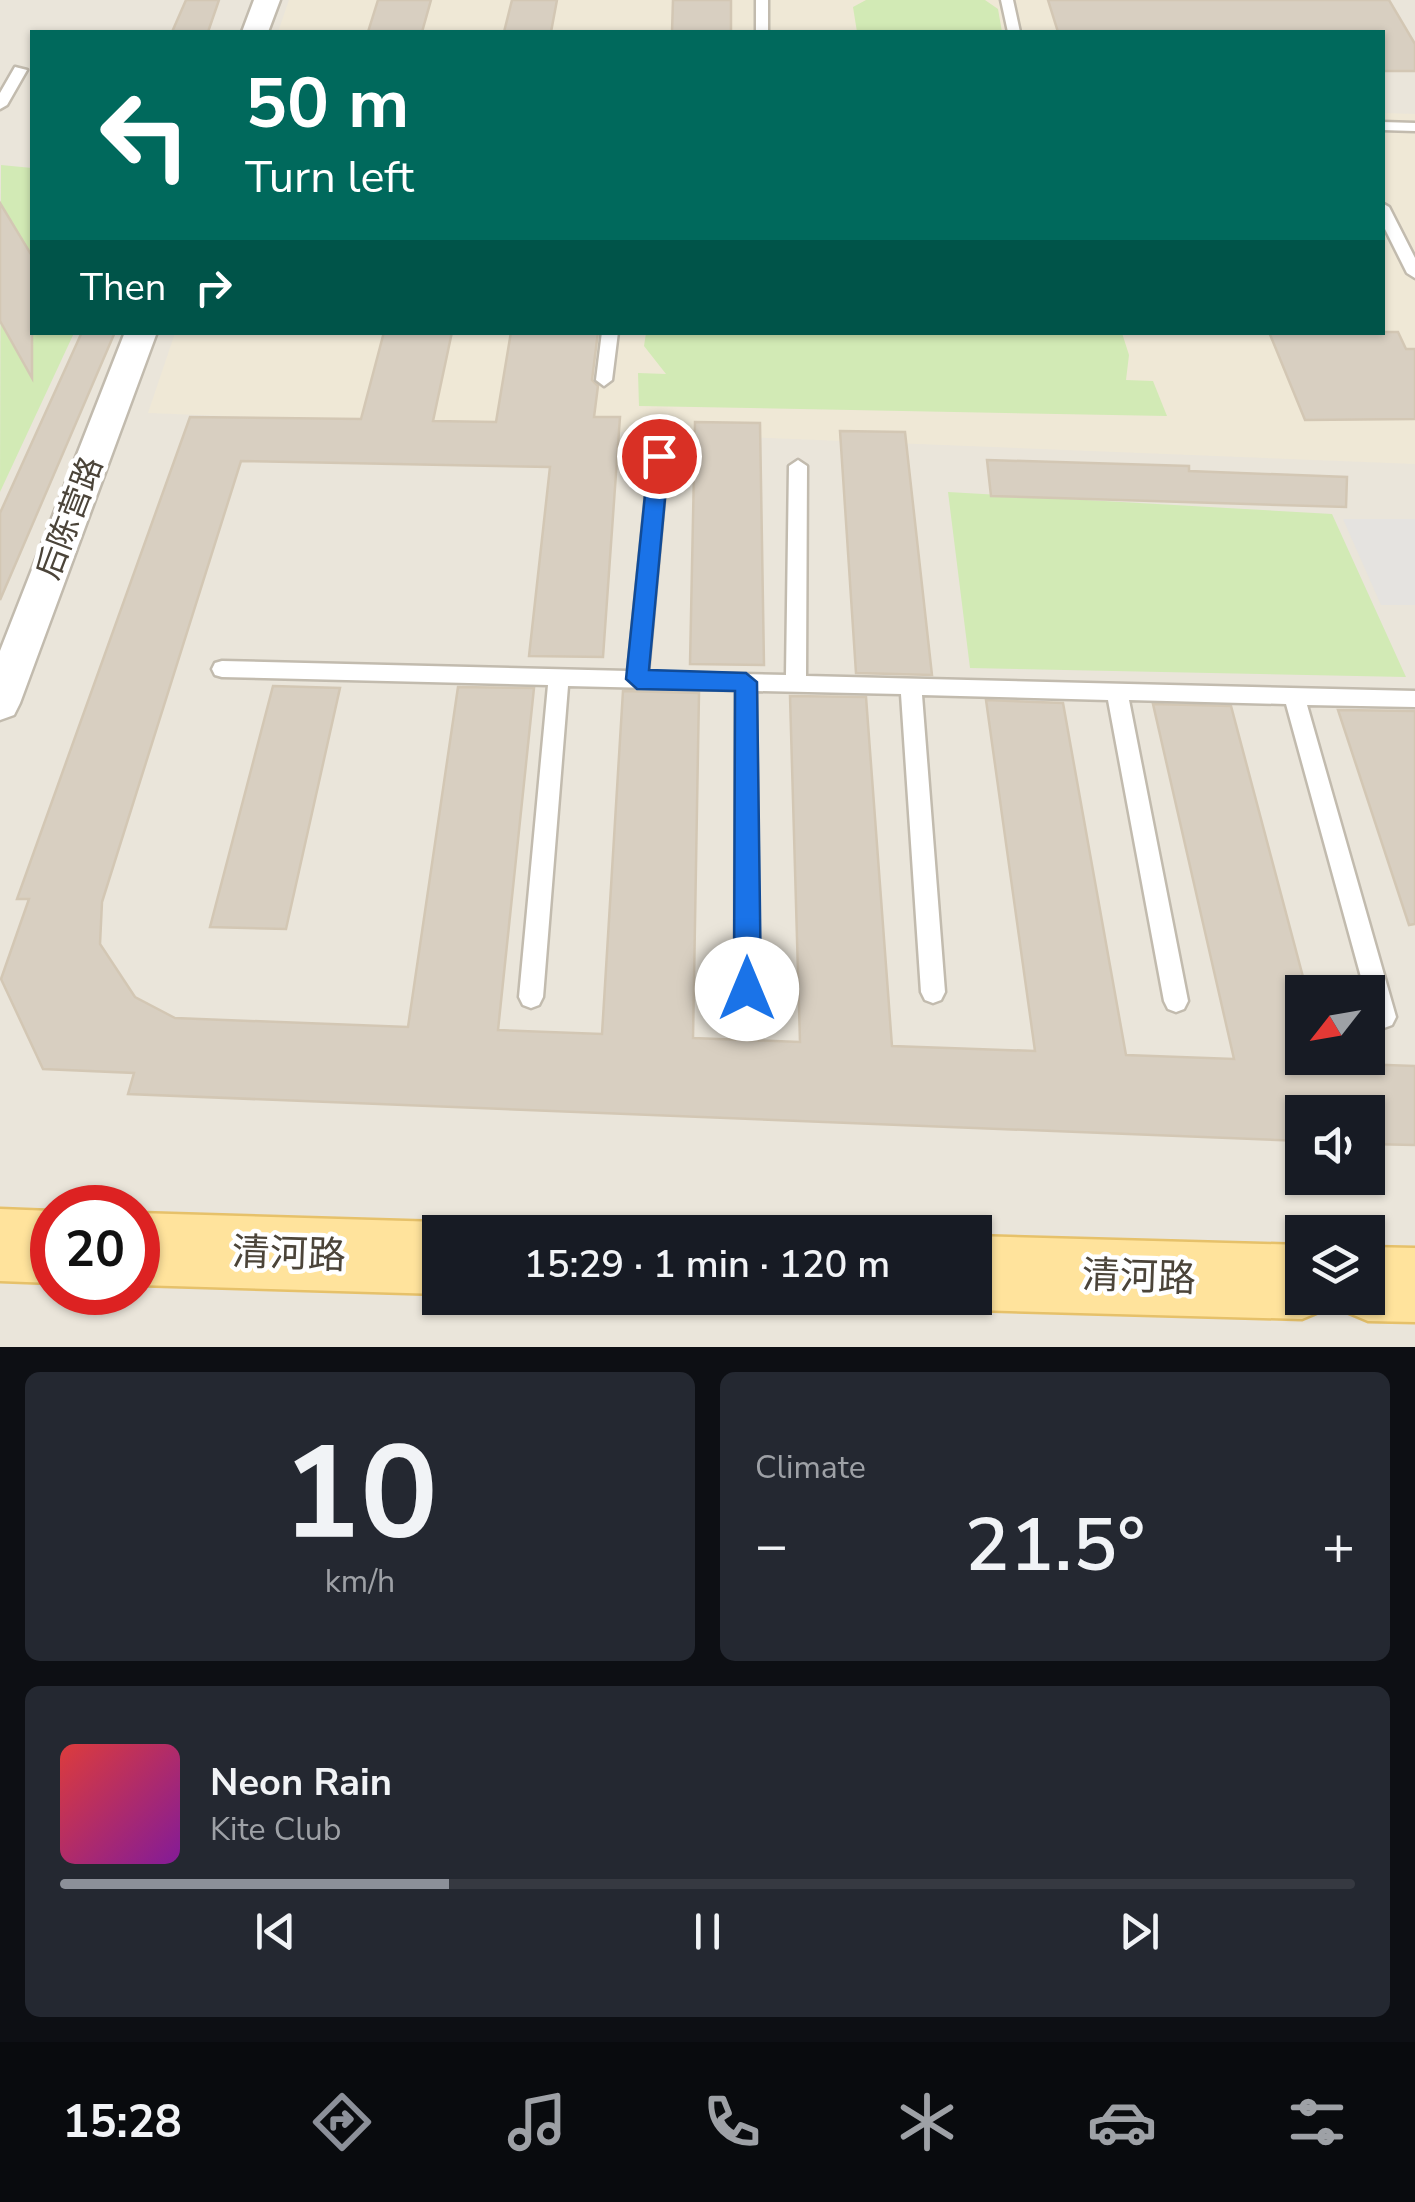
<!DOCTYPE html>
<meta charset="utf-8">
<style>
:root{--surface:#171b24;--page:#242831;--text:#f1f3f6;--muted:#9ea1a6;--line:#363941;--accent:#8c9099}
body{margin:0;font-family:"Nunito Sans","Noto Sans SC",sans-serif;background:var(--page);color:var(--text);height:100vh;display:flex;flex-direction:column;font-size:38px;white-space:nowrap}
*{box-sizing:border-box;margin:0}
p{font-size:32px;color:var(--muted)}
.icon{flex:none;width:55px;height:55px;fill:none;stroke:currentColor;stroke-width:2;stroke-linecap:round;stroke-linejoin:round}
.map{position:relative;height:1347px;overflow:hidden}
.details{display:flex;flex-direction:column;gap:25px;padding:25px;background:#0d0f14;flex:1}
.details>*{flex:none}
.banner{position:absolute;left:30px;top:30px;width:1355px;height:305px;border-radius:0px;box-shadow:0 2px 8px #0004;background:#00695c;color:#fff;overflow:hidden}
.needle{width:65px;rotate:239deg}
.fabs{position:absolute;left:1285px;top:975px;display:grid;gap:20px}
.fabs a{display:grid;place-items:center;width:100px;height:100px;border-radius:0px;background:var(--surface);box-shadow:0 2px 8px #0004;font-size:50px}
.speed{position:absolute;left:30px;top:1185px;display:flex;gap:20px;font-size:50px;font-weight:700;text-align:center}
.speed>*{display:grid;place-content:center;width:130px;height:130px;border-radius:50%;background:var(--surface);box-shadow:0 2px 8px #0004;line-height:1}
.speed .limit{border:15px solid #d22;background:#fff;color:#111}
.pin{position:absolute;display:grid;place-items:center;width:85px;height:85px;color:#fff;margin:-42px;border:5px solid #fff;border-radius:50%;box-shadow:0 2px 10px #0007}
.me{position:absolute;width:110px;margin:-55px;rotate:0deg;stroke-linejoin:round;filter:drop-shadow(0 0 8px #0008)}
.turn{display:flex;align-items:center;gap:35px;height:210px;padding:0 50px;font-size:45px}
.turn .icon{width:130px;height:130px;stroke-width:2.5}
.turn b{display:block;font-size:70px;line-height:85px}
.then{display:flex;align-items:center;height:95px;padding:0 50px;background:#0003;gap:20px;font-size:38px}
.big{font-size:75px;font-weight:600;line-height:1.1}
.details .tile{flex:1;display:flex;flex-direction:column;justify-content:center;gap:15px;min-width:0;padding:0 35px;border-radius:15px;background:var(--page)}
.details .dial{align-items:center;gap:0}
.dial b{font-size:130px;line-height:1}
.song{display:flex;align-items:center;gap:30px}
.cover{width:120px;height:120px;border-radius:15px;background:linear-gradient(135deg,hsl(0 70% 55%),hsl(290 70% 35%))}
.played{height:10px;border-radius:5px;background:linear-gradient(90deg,var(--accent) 30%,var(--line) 30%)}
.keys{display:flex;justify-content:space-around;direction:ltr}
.heat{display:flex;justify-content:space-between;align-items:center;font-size:55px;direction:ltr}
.details .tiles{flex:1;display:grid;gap:25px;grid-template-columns:1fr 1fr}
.tile:last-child{grid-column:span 2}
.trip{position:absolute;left:422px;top:1215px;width:570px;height:100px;border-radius:0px;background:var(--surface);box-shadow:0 2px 8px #0004;font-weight:600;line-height:100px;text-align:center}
.menu{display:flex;height:160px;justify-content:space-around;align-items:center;background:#090b0e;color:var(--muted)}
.menu .icon{width:70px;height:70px}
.menu .current{color:var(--accent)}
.menu b{font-size:45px;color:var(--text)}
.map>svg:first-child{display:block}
</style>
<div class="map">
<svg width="1415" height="1347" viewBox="0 0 1415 1347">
<rect width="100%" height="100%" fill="#f6f3ec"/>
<path fill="#eae5da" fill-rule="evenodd" d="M0,0H1415V1347H0ZM32,32H1382V332H32ZM1302,992H1368V1058H1302ZM1302,1112H1368V1178H1302ZM52,1208H138V1292H52ZM440,1232H975V1298H440ZM1302,1232H1368V1298H1302Z"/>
<path fill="#efe8d6" d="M289,0H1136L1148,32H278Z
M1383,113L1415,114V464L148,413L175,333L1382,332Z"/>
<path fill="#d2eab5" d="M866,0H985L998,9L1002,32H857L853,7Z
M1,165L32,168V332L74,333L0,492Z
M646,333H1122L1129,355L1126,380L1153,381L1167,416L639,406L638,373L666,374L644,346Z
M948,492L1332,514L1406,677L970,668Z"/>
<path fill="#e5e3e0" d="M1343,519H1415V605H1381Z"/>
<path fill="#d8cfc1" stroke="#d3c7b4" stroke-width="2.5" d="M186,0H219L208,32H172Z
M378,0H431L422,32H368Z
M512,0H557L551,32H504Z
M673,0H731V32H672Z
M1048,0H1389L1415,44V71H1382V32H1058Z
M0,203L32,256V378L0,321Z
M82,332H115L0,600V513Z
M384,332H452L433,421L496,422L511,332H598L592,380L598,386L594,417H620L603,657L529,656L550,467L241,461L102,902L100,944L135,997L175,1018L408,1027L458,687L534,688L498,1030L602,1034L623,691L699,693L693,1038L800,1042L790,696L866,697L892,1046L1035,1051L986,700L1063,703L1126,1055L1234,1059L1153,704L1231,706L1307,992H1302V1062L1415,1066V1145L1368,1144V1112H1302V1141L128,1094L134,1073L43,1069L1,979L29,899H17L190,417L361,419Z
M1269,332H1398L1406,349H1415V419L1305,420Z
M695,422L760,423L764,665L690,664Z
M840,431L905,432L932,675L856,673Z
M987,460L1189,466V471L1347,477L1346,507L991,496Z
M273,686L340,688L286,929L210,927Z
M1338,710L1415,711V924L1409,925Z"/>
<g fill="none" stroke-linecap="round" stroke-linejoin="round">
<g stroke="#c2bbae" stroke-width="5">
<path id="service" d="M756,0H768V32H756Z
M1001,0H1013L1020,32H1008Z
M15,67L27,70L7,105L0,109V93Z
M1382,122L1415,123V131L1382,130Z
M1382,203L1389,207L1415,258V278L1407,273L1382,223Z
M602,332H618L612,380L604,386L596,380Z
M659,450L668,456L648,672L786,675L789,466L798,460L807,466L806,676L1415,691V707L1307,705L1396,1017L1392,1025L1384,1028L1376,1025L1372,1017L1286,704L1129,700L1188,1001L1184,1009L1176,1012L1168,1009L1164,1001L1108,700L922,695L945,992L941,1000L933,1003L925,1000L921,992L901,694L756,691L759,989L755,997L747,1000L739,997L735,989L736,690L568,686L543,997L539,1005L531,1008L523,1005L519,997L548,685L222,677L215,675L212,669L215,663L222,661L628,671L650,456Z"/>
</g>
<g stroke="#c2bbae" stroke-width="5">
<path id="minor" d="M254,0H280L268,32H242Z
M125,332H157L20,703L14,715L0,720V651Z"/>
</g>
<g stroke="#e6c16a" stroke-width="5">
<path id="primary" d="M0,1209L52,1211V1283L0,1281Z
M138,1213L440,1222L466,1232H440V1294L138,1285Z
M975,1236L1302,1245V1298H1332L1328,1308L1302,1319L975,1310L949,1298H975Z
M1368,1247L1415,1248V1322L1368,1321L1342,1310L1337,1298H1368Z"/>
</g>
<use href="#service" fill="#fff" fill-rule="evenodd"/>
<use href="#minor" fill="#fff" fill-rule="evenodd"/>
<use href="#primary" fill="#ffe39c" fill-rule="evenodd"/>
</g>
<path fill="#1a73e8" stroke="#114b97" stroke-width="2.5" d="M659,448L669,456L649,670L746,673L757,682L761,989L757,998L747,1002L738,998L734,989L735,691L637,689L626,679L649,456Z"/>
<g text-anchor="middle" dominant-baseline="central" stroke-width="9" stroke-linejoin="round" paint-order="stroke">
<g font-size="32" fill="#4b4439" stroke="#fff">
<text transform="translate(70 518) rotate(-69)">后陈营路</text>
</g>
<g font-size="38" fill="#4b4439" stroke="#fff">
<text transform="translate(289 1254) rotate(2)">清河路</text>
<text transform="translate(1139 1277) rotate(2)">清河路</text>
</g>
</g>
</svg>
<div class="fabs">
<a><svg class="needle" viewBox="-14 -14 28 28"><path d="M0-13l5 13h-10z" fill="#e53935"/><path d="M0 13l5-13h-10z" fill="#9ea1a6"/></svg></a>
<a><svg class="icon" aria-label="sound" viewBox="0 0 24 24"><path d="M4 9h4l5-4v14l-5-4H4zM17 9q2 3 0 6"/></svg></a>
<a><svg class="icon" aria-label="layers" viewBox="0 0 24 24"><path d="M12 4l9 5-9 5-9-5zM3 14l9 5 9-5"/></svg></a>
</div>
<div class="speed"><div class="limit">20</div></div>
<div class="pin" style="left:659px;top:456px;background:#d93025"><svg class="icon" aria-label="arrive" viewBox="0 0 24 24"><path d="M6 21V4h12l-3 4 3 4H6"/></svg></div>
<svg class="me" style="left:747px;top:989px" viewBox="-20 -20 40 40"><circle r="19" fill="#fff"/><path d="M0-13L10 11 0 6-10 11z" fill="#1a73e8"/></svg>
<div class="trip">15:29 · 1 min · 120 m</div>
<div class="banner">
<div class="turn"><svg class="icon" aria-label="left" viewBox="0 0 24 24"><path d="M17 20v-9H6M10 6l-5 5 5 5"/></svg><div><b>50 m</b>Turn left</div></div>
<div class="then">Then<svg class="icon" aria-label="right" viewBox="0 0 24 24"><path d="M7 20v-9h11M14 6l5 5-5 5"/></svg></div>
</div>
</div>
<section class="details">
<div class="tiles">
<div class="tile dial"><b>10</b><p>km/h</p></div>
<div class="tile"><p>Climate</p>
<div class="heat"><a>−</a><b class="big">21.5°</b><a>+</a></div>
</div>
<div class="tile">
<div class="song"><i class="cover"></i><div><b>Neon Rain</b><p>Kite Club</p></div></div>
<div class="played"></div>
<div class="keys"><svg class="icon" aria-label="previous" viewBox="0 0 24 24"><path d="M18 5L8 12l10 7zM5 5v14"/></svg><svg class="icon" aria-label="pause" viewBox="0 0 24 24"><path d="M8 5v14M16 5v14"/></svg><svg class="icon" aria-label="next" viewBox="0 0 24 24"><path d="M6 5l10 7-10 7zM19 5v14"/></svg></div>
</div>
</div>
</section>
<nav class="menu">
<b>15:28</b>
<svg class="icon current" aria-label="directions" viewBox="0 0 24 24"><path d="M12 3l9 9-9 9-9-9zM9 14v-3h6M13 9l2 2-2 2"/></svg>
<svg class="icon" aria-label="music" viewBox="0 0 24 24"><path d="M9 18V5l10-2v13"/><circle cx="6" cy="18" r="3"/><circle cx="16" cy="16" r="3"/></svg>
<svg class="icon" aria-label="phone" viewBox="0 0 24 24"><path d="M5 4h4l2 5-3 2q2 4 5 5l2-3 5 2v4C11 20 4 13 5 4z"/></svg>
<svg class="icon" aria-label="climate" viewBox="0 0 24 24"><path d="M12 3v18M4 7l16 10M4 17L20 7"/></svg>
<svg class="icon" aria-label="car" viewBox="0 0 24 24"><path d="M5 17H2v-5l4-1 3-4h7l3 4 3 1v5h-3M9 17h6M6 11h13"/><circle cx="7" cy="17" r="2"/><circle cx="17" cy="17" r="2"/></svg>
<svg class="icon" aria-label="filters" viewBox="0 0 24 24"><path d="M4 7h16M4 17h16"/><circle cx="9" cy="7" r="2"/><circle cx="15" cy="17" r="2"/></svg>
</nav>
